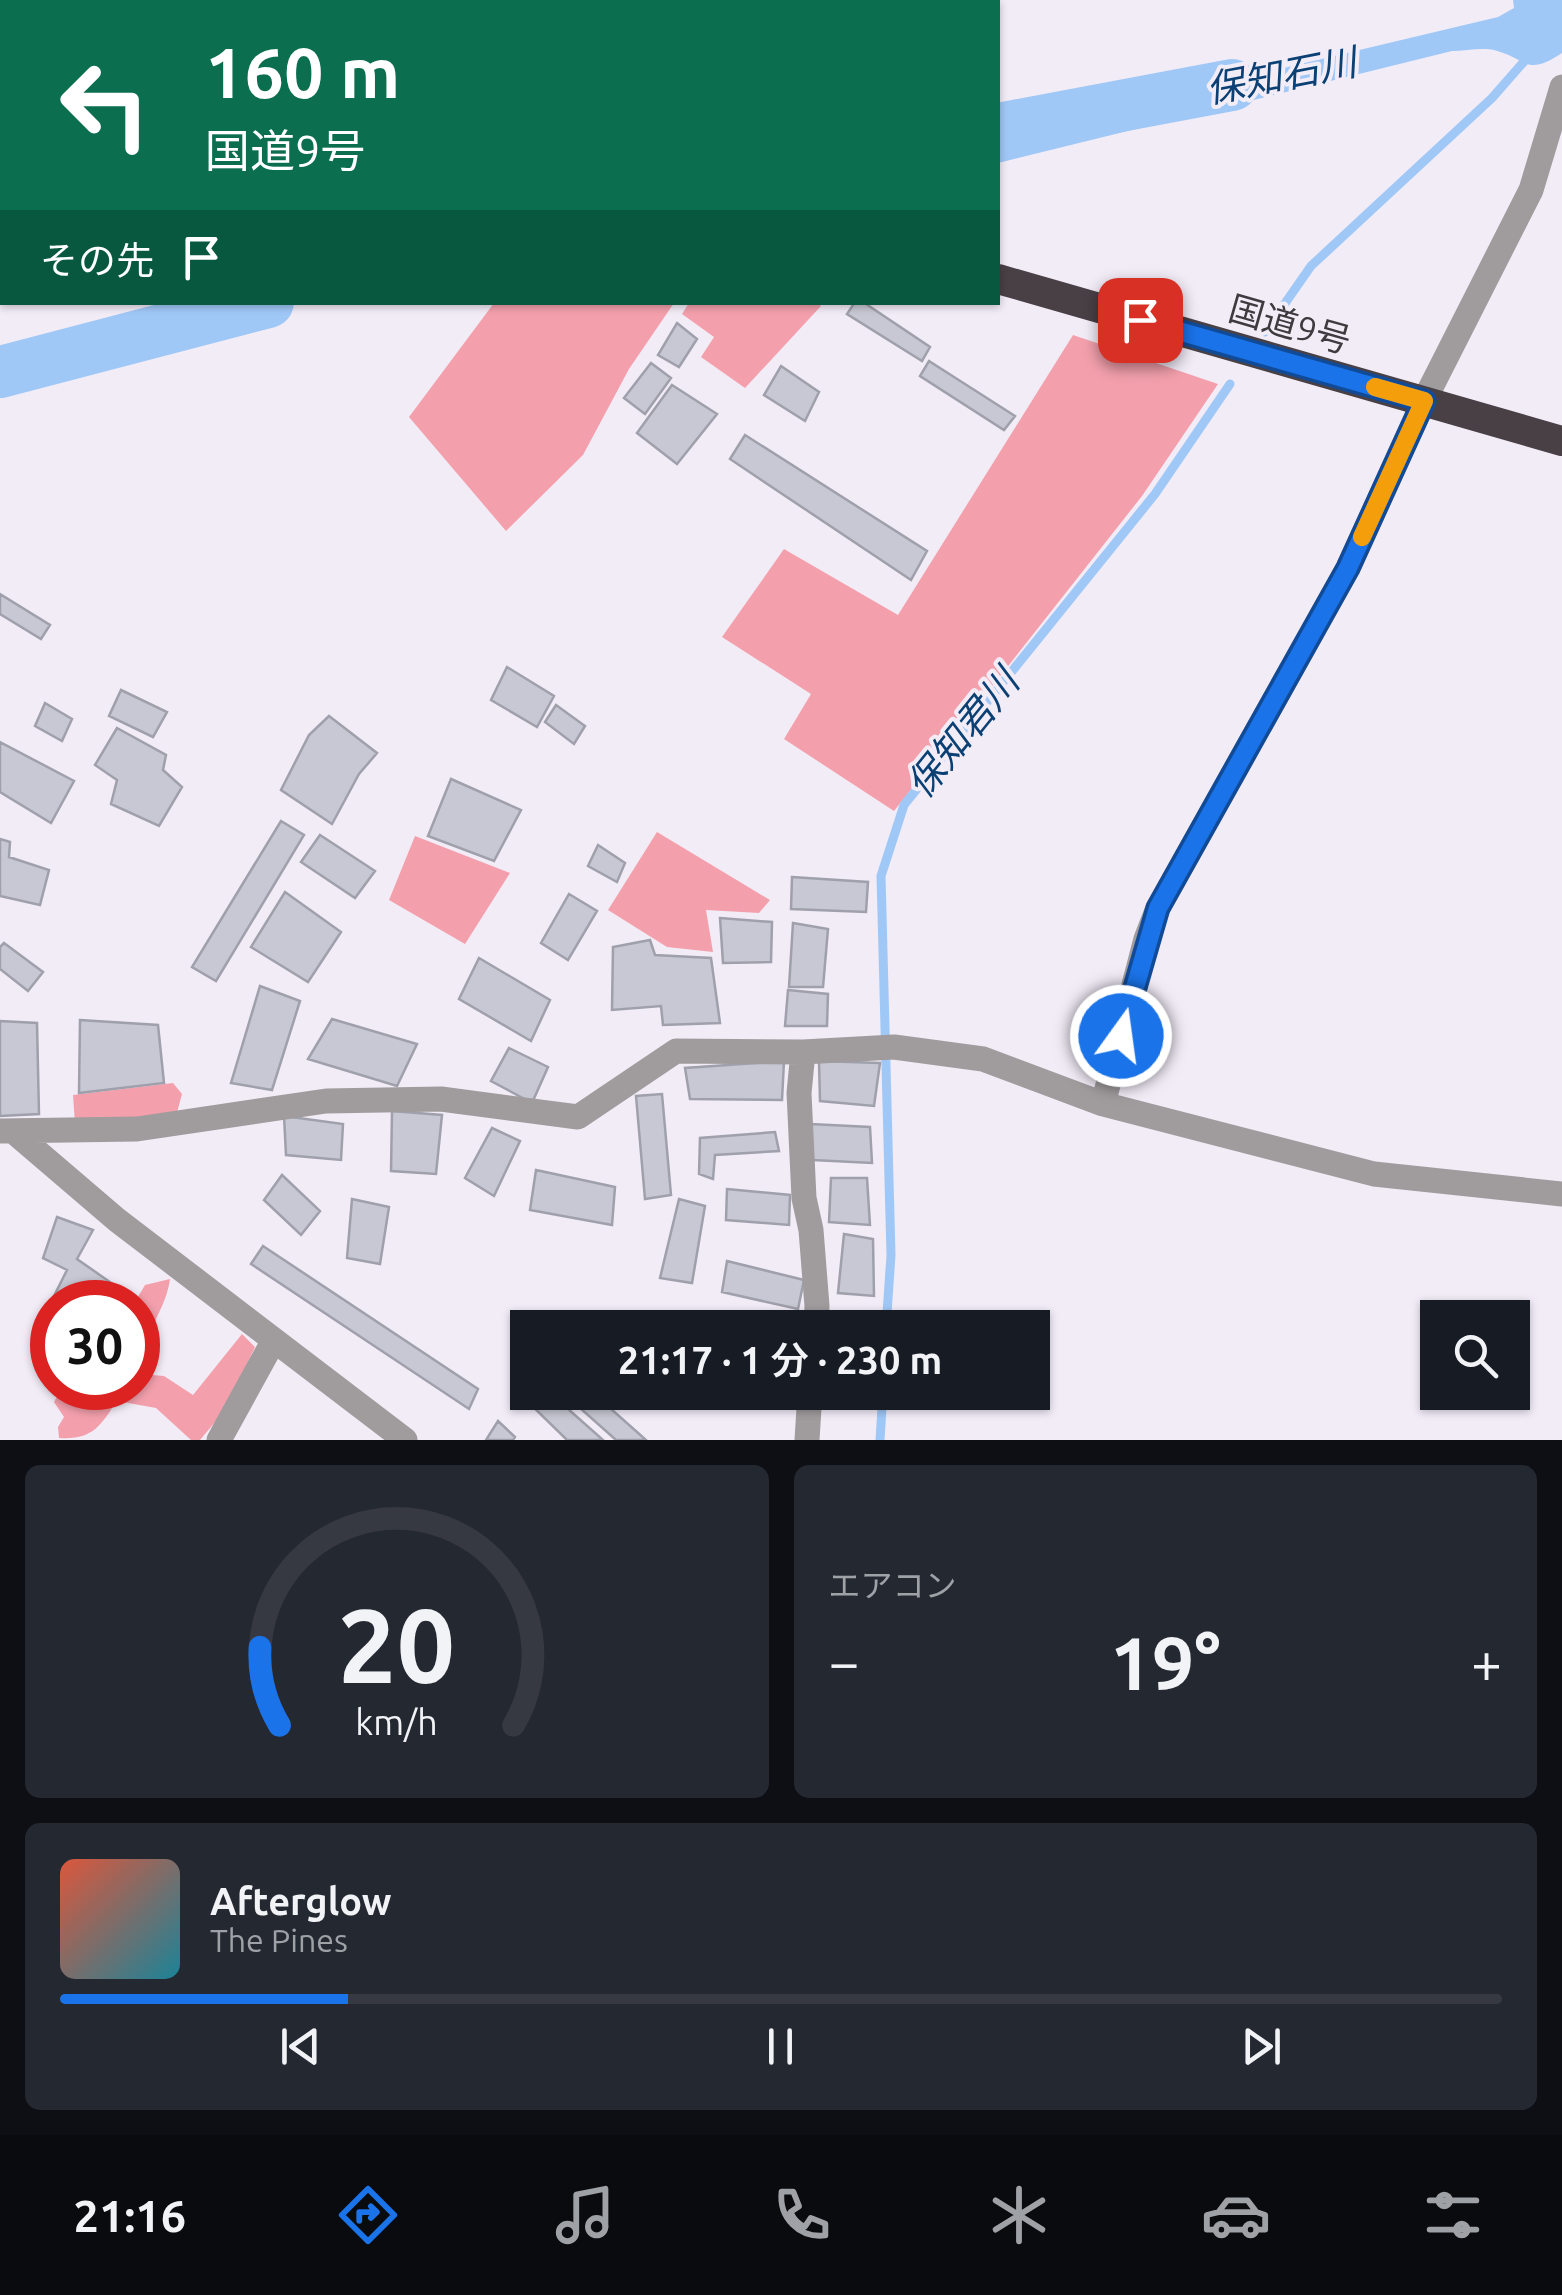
<!DOCTYPE html>
<html lang="ja">
<meta charset="utf-8">
<style>
:root{--surface:#171b24;--page:#242831;--text:#f1f3f6;--muted:#9ea1a6;--line:#363941;--accent:#1a73e8}
body{margin:0;font-family:Ubuntu,"Noto Sans JP",sans-serif;background:var(--page);color:var(--text);height:100vh;display:flex;flex-direction:column;font-size:38px;white-space:nowrap}
*{box-sizing:border-box;margin:0}
p{font-size:32px;color:var(--muted)}
.icon{flex:none;width:55px;height:55px;fill:none;stroke:currentColor;stroke-width:2;stroke-linecap:round;stroke-linejoin:round}
.map{position:relative;height:1440px;overflow:hidden}
.sheet{display:flex;flex-direction:column;gap:25px;padding:25px;background:#0d0f14;flex:1}
.sheet>*{flex:none}
.top-card{position:absolute;left:0px;top:0px;width:1000px;height:305px;box-shadow:0 2px 8px #0004;background:#0b6e4f;color:#fff;overflow:hidden}
.controls{position:absolute;left:1420px;top:1300px;display:grid;gap:20px}
.controls a{display:grid;place-items:center;width:110px;height:110px;border-radius:0px;background:var(--surface);box-shadow:0 2px 8px #0004;font-size:50px}
.speed{position:absolute;left:30px;top:1280px;display:flex;gap:20px;font-size:50px;font-weight:700;text-align:center}
.speed>*{display:grid;place-content:center;width:130px;height:130px;border-radius:50%;background:var(--surface);box-shadow:0 2px 8px #0004;line-height:1}
.speed .limit{border:15px solid #d22;background:#fff;color:#111}
.pin{position:absolute;display:grid;place-items:center;width:85px;height:85px;color:#fff;margin:-42px;border-radius:20px;box-shadow:0 5px 15px #0006}
.me{position:absolute;width:110px;margin:-55px;rotate:14deg;stroke-linejoin:round;filter:drop-shadow(0 0 8px #0008)}
.turn{display:flex;align-items:center;gap:35px;height:210px;padding:0 40px;font-size:45px}
.turn .icon{width:130px;height:130px;stroke-width:2.5}
.turn b{display:block;font-size:70px;line-height:85px}
.then{display:flex;align-items:center;height:95px;padding:0 40px;background:#0003;gap:20px;font-size:38px}
.big{font-size:75px;font-weight:600;line-height:1.1}
.sheet .tile{flex:1;display:flex;flex-direction:column;justify-content:center;gap:15px;min-width:0;padding:0 35px;border-radius:15px;background:var(--page)}
.sheet .dial{align-items:center;gap:0}
.dial svg{height:260px;overflow:visible;fill:none;stroke:var(--line);stroke-width:7;stroke-linecap:round;text-anchor:middle}
.dial text{fill:var(--text);stroke:none}
.song{display:flex;align-items:center;gap:30px}
.cover{width:120px;height:120px;border-radius:15px;background:linear-gradient(135deg,hsl(10 70% 55%),hsl(190 70% 35%))}
.played{height:10px;border-radius:5px;background:linear-gradient(90deg,var(--accent) 20%,var(--line) 20%)}
.keys{display:flex;justify-content:space-around;direction:ltr}
.heat{display:flex;justify-content:space-between;align-items:center;font-size:55px;direction:ltr}
.sheet .tiles{flex:1;display:grid;gap:25px;grid-template-columns:1fr 1fr}
.tile:last-child{grid-column:span 2}
.trip{position:absolute;left:510px;top:1310px;width:540px;height:100px;border-radius:0px;background:var(--surface);box-shadow:0 2px 8px #0004;font-weight:600;line-height:100px;text-align:center}
.menu{display:flex;height:160px;justify-content:space-around;align-items:center;background:#090b0e;color:var(--muted)}
.menu .icon{width:70px;height:70px}
.menu .active{color:var(--accent)}
.menu b{font-size:45px;color:var(--text)}
.map>svg:first-child{display:block}
</style>
<div class="map">
<svg width="1562" height="1440" viewBox="0 0 1562 1440">
<rect width="100%" height="100%" fill="#f2ecf7"/>
<path fill="#f3a0ac" d="M816,302L821,306L745,388L701,357L714,337L682,314L689,303Z
M494,303H674L629,369L583,455L506,531L409,417Z
M1073,335L1218,384L1142,496L894,811L784,739L811,694L722,637L784,549L898,615Z
M657,832L770,900L759,913L706,910L713,952L667,947L608,910Z
M415,836L510,873L465,944L389,900Z
M173,1083L182,1094L176,1116L75,1124L73,1095Z
M170,1279C166,1308 148,1328 140,1356L152,1375L164,1376L193,1395L242,1334L255,1347L226,1409L200,1440H191L156,1408L117,1401C100,1426 93,1440 59,1438L58,1427L64,1417L54,1402L62,1388H138V1302H135L145,1285Z"/>
<path fill="#a0c8f7" d="M1513,0H1562V53C1526,77 1528,59 1494,50C1482,47 1465,51 1452,51L998,163V136L1498,17L1514,8Z"/>
<g fill="none" stroke-linecap="round" stroke-linejoin="round">
<path stroke="#a0c8f7" stroke-width="9" d="M1265,332L1311,266L1492,98L1528,57
M886,1328L891,1255L881,876L904,805L1155,494L1230,384
M880,1440L883,1392"/>
<path stroke="#a0c8f7" stroke-width="52" d="M998,129L1232,85
M0,372L268,302"/>
</g>
<path fill="#c7c8d3" stroke="#9fa0ab" stroke-width="2.5" d="M855,302H863L930,347L922,361L847,314Z
M677,323L697,339L679,367L658,355Z
M929,361L1015,416L1004,430L920,376Z
M651,363L671,378L645,414L624,398Z
M781,366L819,392L805,421L764,395Z
M672,385L717,414L677,464L637,433Z
M745,435L927,551L911,580L730,459Z
M0,594L50,625L41,639L0,614Z
M507,667L554,696L537,727L491,700Z
M121,690L167,712L153,737L109,716Z
M45,703L72,719L62,741L35,726Z
M556,705L585,726L574,744L545,722Z
M329,716L377,753L359,774L332,824L281,790L309,735Z
M117,728L166,755L163,770L182,787L159,826L111,804L117,780L95,765Z
M0,742L74,781L51,823L0,792Z
M451,779L521,810L494,861L428,836Z
M281,821L304,835L216,981L192,967Z
M320,835L375,871L355,898L301,862Z
M0,839L10,842L9,857L49,870L40,905L0,896Z
M598,845L625,863L617,882L588,866Z
M792,877L868,882L866,912L791,909Z
M285,892L341,932L308,982L251,947Z
M569,894L597,911L568,960L541,943Z
M720,918L772,922L771,962L723,963Z
M793,923L828,929L823,987H789Z
M650,940L655,955L711,958L720,1023L663,1025L661,1006L612,1010L613,947Z
M4,943L43,972L28,991L0,969V947Z
M479,958L550,1000L531,1041L459,999Z
M260,986L300,1001L272,1090L231,1083Z
M788,990L828,994L827,1026H785Z
M332,1019L417,1044L397,1086L308,1059Z
M80,1020L158,1025L164,1083L79,1093Z
M0,1021L37,1023L39,1114L0,1116Z
M509,1048L548,1067L532,1103L491,1081Z
M784,1061L782,1100L690,1099L685,1068Z
M819,1061L880,1063L874,1106L820,1101Z
M662,1094L671,1195L645,1199L636,1096Z
M392,1111L442,1115L436,1174L391,1171Z
M284,1116L343,1124L341,1160L286,1155Z
M810,1124L870,1127L872,1163L813,1160Z
M492,1128L520,1141L494,1196L465,1178Z
M775,1132L779,1151L715,1155L713,1179L699,1174L700,1138Z
M536,1170L615,1187L612,1225L530,1210Z
M282,1175L320,1211L301,1235L264,1200Z
M831,1178H867L870,1225L829,1222Z
M727,1189L790,1195L789,1225L726,1220Z
M352,1199L389,1207L380,1264L347,1258Z
M679,1199L705,1206L692,1283L660,1278Z
M57,1217L93,1230L77,1259L127,1294L122,1302H52V1313L46,1312L67,1270L43,1258Z
M844,1234L873,1239L874,1296L838,1293Z
M263,1246L478,1389L469,1409L251,1264Z
M727,1261L804,1280L798,1309L722,1292Z
M532,1392H549L603,1440H567L525,1399Z
M562,1392H592L646,1440H616Z
M498,1421L515,1437L513,1440H486Z"/>
<g fill="none" stroke-linecap="round" stroke-linejoin="round">
<path stroke="#a09c9e" stroke-width="25" d="M803,1052L799,1093L804,1198L811,1230L817,1306L816,1328
M1103,1104L1146,939L1158,908L1348,568L1424,401L1531,190L1562,87
M0,1131L137,1129L326,1101L441,1099L578,1117L676,1051L803,1052L894,1047L983,1059L1103,1104L1374,1174L1562,1194
M13,1131L117,1220L405,1440
M219,1440L274,1340
M807,1440L810,1392"/>
<path stroke="#494046" stroke-width="30" d="M45,0L53,2
M998,279L1562,441"/>
</g>
<g fill="none" stroke-linecap="round" stroke-linejoin="round">
<g stroke="#114b97" stroke-width="25">
<path id="route" d="M1121,1036L1158,908L1348,568L1424,401L1140,320"/>
</g>
<use href="#route" stroke="#1a73e8" stroke-width="18"/>
<path stroke="#f59e0b" stroke-width="18" d="M1362,537L1424,401L1375,387"/>
</g>
<g text-anchor="middle" dominant-baseline="central" stroke-width="8" stroke-linejoin="round" paint-order="stroke">
<g font-size="35" fill="#3e3b3f" stroke="#f2ecf7">
<text transform="translate(1290 324) rotate(16)">国道9号</text>
</g>
<g font-size="38" font-style="italic" fill="#0a4074" stroke="#f2ecf7">
<text transform="translate(1281 75) rotate(-11)">保知石川</text>
<text transform="translate(962 733) rotate(-51)">保知君川</text>
</g>
</g>
</svg>
<div class="controls">
<a><svg class="icon" aria-label="search" viewBox="0 0 24 24"><circle cx="10" cy="10" r="6"/><path d="M15 15l6 6"/></svg></a>
</div>
<div class="speed"><div class="limit">30</div></div>
<div class="pin" style="left:1140px;top:320px;background:#d93025"><svg class="icon" aria-label="arrive" viewBox="0 0 24 24"><path d="M6 21V4h12l-3 4 3 4H6"/></svg></div>
<svg class="me" style="left:1121px;top:1036px" viewBox="-20 -20 40 40"><circle r="17" fill="#1a73e8" stroke="#fff" stroke-width="3"/><path d="M0-11L8 9 0 5-8 9z" fill="#fff"/></svg>
<div class="trip">21:17 · 1 分 · 230 m</div>
<div class="top-card">
<div class="turn"><svg class="icon" aria-label="left" viewBox="0 0 24 24"><path d="M17 20v-9H6M10 6l-5 5 5 5"/></svg><div><b>160 m</b>国道9号</div></div>
<div class="then">その先<svg class="icon" aria-label="arrive" viewBox="0 0 24 24"><path d="M6 21V4h12l-3 4 3 4H6"/></svg></div>
</div>
</div>
<section class="sheet">
<div class="tiles">
<div class="tile dial"><svg viewBox="0 0 100 80">
<path d="M14 69A42 42 0 1 1 86 69"/>
<path d="M14 69A42 42 0 0 1 8 45" stroke="#1a73e8"/>
<text x="50" y="56" font-size="32" font-weight="700">20</text>
<text x="50" y="72" font-size="11">km/h</text>
</svg></div>
<div class="tile"><p>エアコン</p>
<div class="heat"><a>−</a><b class="big">19°</b><a>+</a></div>
</div>
<div class="tile">
<div class="song"><i class="cover"></i><div><b>Afterglow</b><p>The Pines</p></div></div>
<div class="played"></div>
<div class="keys"><svg class="icon" aria-label="previous" viewBox="0 0 24 24"><path d="M18 5L8 12l10 7zM5 5v14"/></svg><svg class="icon" aria-label="pause" viewBox="0 0 24 24"><path d="M8 5v14M16 5v14"/></svg><svg class="icon" aria-label="next" viewBox="0 0 24 24"><path d="M6 5l10 7-10 7zM19 5v14"/></svg></div>
</div>
</div>
</section>
<nav class="menu">
<b>21:16</b>
<svg class="icon active" aria-label="directions" viewBox="0 0 24 24"><path d="M12 3l9 9-9 9-9-9zM9 14v-3h6M13 9l2 2-2 2"/></svg>
<svg class="icon" aria-label="music" viewBox="0 0 24 24"><path d="M9 18V5l10-2v13"/><circle cx="6" cy="18" r="3"/><circle cx="16" cy="16" r="3"/></svg>
<svg class="icon" aria-label="phone" viewBox="0 0 24 24"><path d="M5 4h4l2 5-3 2q2 4 5 5l2-3 5 2v4C11 20 4 13 5 4z"/></svg>
<svg class="icon" aria-label="climate" viewBox="0 0 24 24"><path d="M12 3v18M4 7l16 10M4 17L20 7"/></svg>
<svg class="icon" aria-label="car" viewBox="0 0 24 24"><path d="M5 17H2v-5l4-1 3-4h7l3 4 3 1v5h-3M9 17h6M6 11h13"/><circle cx="7" cy="17" r="2"/><circle cx="17" cy="17" r="2"/></svg>
<svg class="icon" aria-label="filters" viewBox="0 0 24 24"><path d="M4 7h16M4 17h16"/><circle cx="9" cy="7" r="2"/><circle cx="15" cy="17" r="2"/></svg>
</nav>
